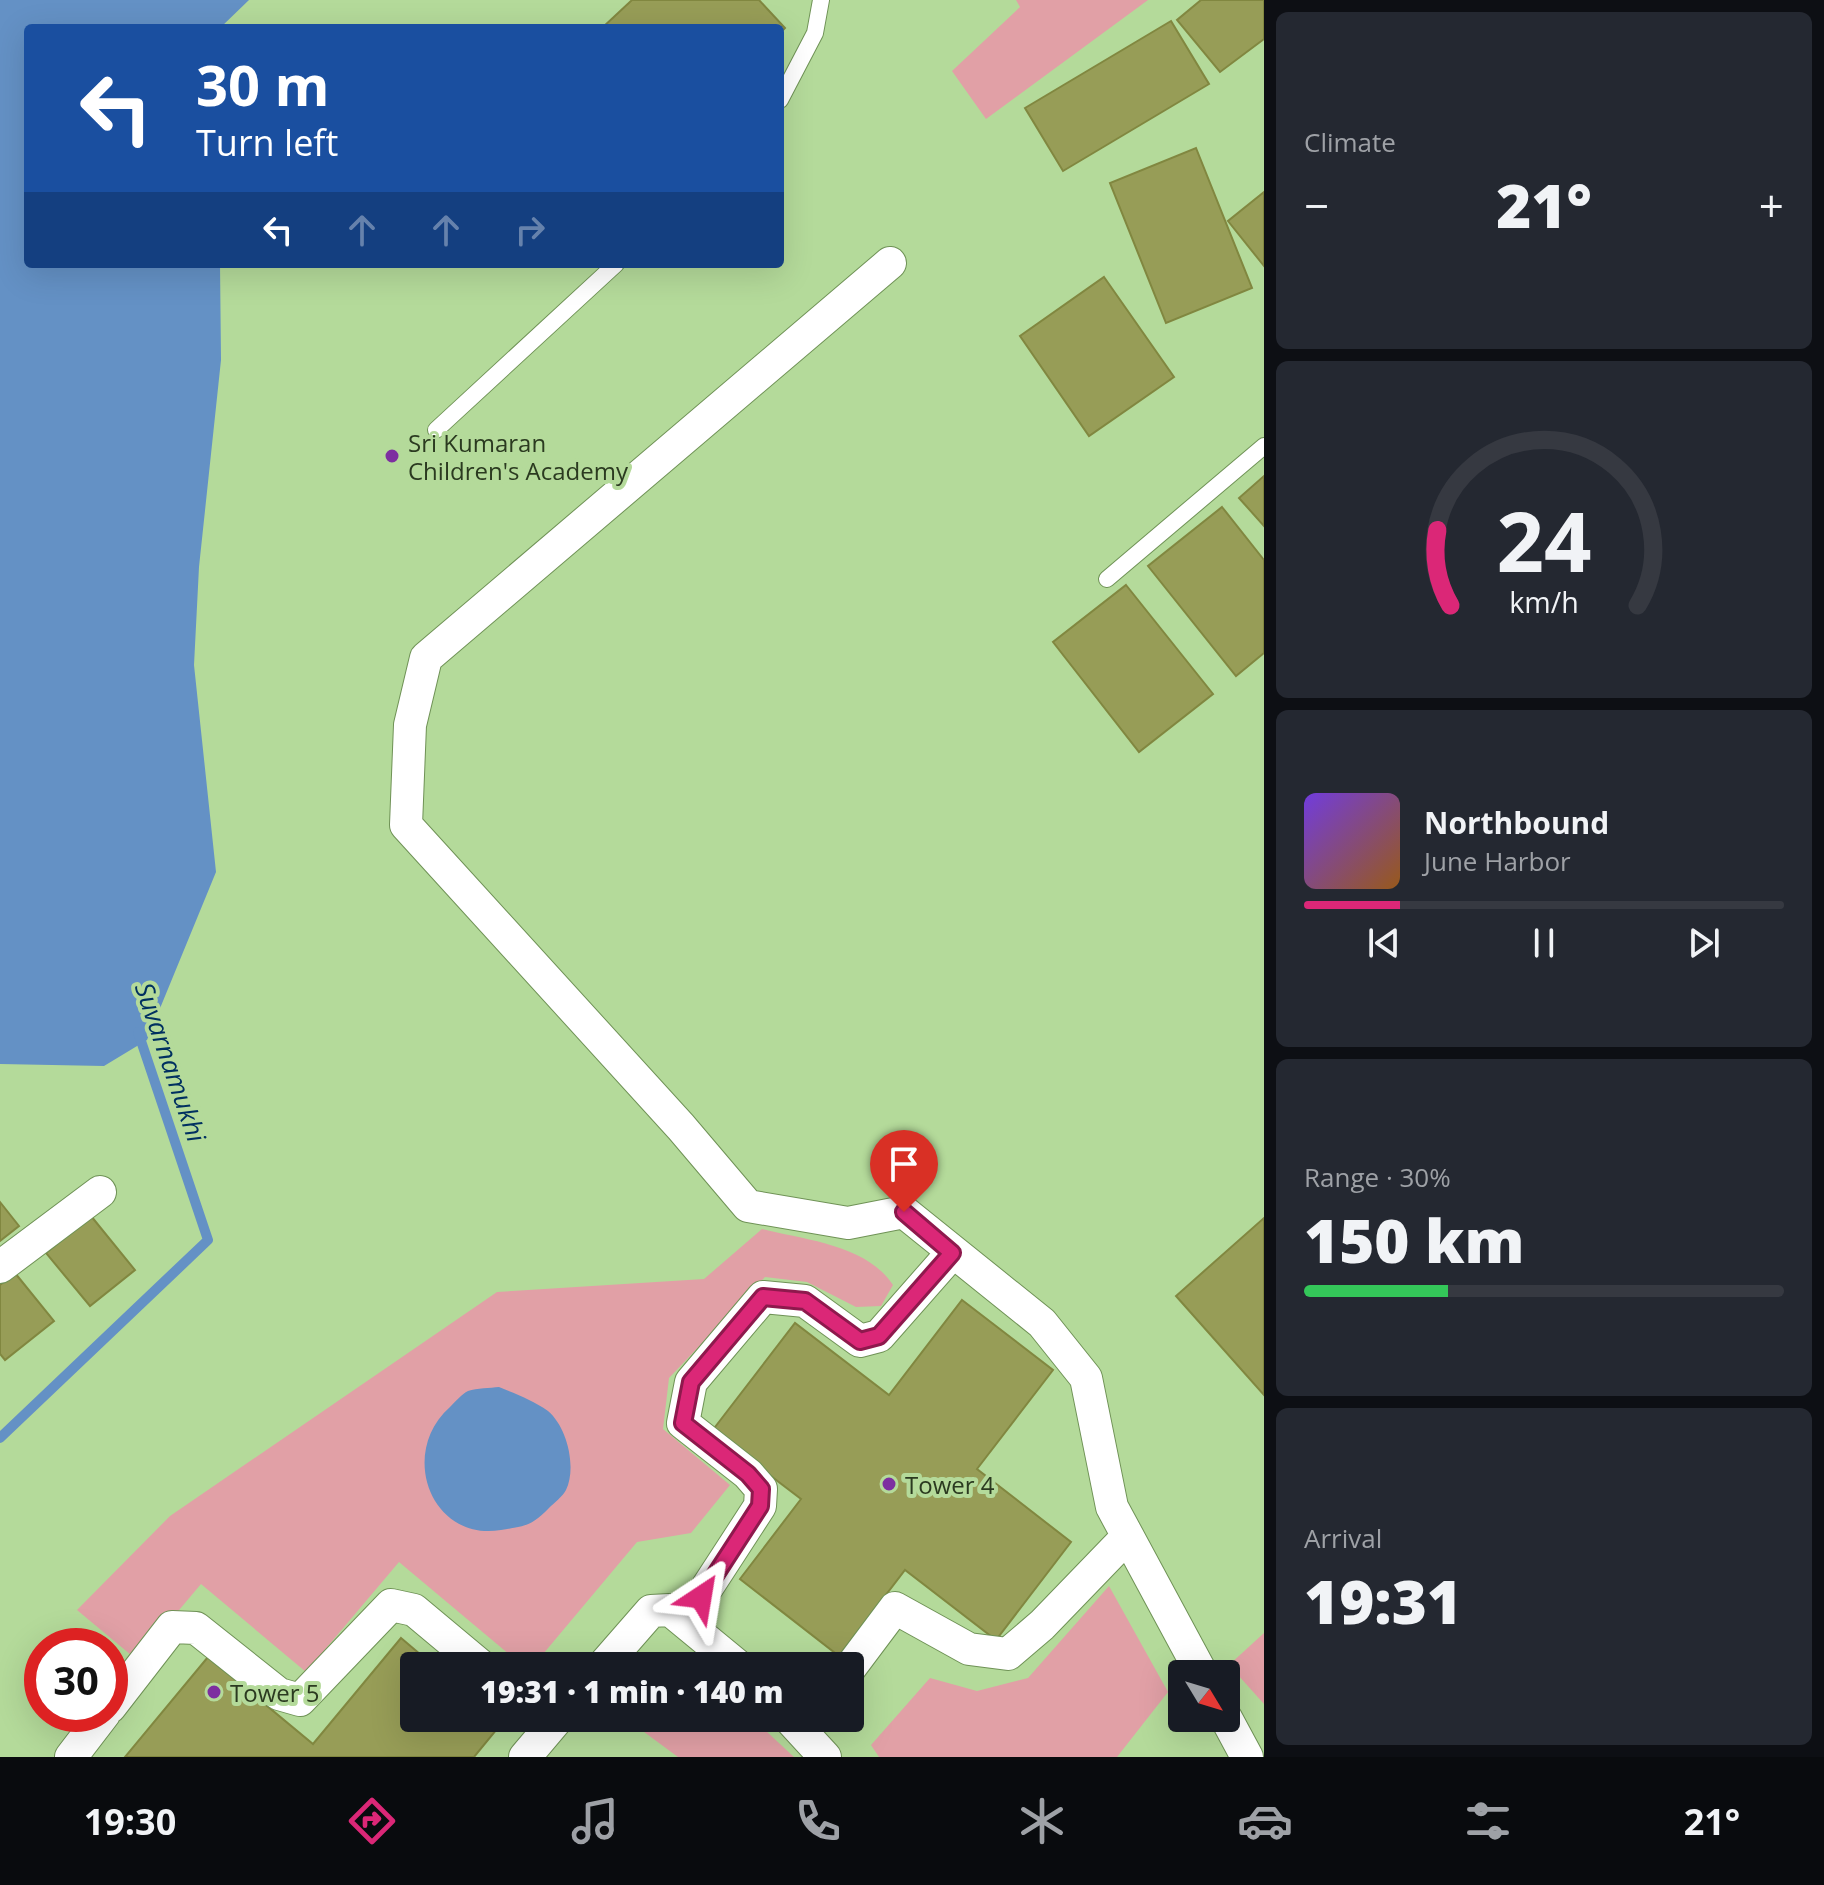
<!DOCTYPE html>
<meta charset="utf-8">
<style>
:root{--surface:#171b24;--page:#242831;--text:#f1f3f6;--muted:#9ea1a6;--line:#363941;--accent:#db2777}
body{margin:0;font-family:"Open Sans",sans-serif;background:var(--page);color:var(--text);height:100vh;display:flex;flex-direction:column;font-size:30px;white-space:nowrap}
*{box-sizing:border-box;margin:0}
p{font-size:26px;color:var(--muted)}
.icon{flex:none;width:44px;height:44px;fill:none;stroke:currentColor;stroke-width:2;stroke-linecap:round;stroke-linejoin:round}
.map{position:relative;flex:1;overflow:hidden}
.side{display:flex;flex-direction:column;gap:12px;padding:12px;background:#0d0f14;width:560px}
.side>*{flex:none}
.guide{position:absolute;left:24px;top:24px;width:760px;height:244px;border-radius:8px;box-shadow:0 8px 32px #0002;background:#1a4fa0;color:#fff;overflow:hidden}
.needle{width:52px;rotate:128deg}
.fabs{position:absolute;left:1168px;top:1660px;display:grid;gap:16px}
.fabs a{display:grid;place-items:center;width:72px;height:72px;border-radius:8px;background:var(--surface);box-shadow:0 8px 32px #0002;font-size:40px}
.speed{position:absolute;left:24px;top:1628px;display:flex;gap:16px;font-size:40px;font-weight:700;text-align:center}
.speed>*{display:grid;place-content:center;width:104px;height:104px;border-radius:50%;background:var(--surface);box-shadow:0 8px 32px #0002;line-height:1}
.speed .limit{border:12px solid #d22;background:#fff;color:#111}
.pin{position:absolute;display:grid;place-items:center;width:68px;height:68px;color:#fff;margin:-82px -34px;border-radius:50% 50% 50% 0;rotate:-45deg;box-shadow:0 0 8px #0007}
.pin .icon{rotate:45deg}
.me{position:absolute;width:88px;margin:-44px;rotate:33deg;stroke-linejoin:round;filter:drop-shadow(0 0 6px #0008)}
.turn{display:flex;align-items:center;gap:28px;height:168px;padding:0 40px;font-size:36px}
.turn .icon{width:104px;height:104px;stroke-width:2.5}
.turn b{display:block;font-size:56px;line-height:68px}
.lanes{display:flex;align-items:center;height:76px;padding:0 40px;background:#0003;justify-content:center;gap:40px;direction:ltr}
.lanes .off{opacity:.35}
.big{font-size:60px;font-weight:800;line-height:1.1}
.side .widget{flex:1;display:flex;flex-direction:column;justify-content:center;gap:12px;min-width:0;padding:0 28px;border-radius:12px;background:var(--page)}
.side .dial{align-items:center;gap:0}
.dial svg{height:208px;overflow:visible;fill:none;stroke:var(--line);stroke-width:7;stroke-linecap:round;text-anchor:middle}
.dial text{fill:var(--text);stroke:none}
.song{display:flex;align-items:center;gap:24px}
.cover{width:96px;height:96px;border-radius:12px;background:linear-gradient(135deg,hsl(260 70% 55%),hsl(30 70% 35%))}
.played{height:8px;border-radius:4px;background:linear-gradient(90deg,var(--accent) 20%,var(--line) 20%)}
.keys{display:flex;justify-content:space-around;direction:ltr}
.heat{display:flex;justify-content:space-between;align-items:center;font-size:44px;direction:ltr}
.charge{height:12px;border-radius:6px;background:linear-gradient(90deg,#34c759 30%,var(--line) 0)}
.trip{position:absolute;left:400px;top:1652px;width:464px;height:80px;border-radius:8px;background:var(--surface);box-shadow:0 8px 32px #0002;font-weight:800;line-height:80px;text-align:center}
.tab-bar{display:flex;height:128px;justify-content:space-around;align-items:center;background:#090b0e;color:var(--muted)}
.tab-bar .icon{width:56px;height:56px}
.tab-bar .on{color:var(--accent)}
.tab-bar b{font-size:36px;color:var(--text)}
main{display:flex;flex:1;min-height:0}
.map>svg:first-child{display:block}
</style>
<main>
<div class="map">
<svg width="1264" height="1757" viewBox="0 0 1264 1757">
<rect width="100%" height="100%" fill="#b4da9a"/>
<path fill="#e1a0a6" d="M1016,0H1148L986,119L952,71L1020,7Z
M762,1229C806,1240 867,1245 893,1285L881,1306L856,1307L807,1282L765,1277L669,1378L663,1429L730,1485L691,1533L637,1542L533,1666H523L399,1562L306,1672L201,1584L137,1660L77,1610L170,1516L497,1292L704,1279Z
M1109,1586L1168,1692L1117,1757H879L871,1745L930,1678L977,1691L1028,1678Z
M1264,1633V1704L1229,1665Z
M648,1718H752L794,1757H678L640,1729Z"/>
<path fill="#6491c5" d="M0,0H249L220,28H28V264H220L221,360L199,567L194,665L216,872L147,1040L104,1066L0,1064Z
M499,1387C516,1394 533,1400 548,1411C567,1427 577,1467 566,1490C563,1496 554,1503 549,1508C531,1526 526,1526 501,1530C431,1542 398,1453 450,1407C455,1402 462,1394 468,1391C477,1388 490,1388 499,1387Z"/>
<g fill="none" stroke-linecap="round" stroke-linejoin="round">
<path stroke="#6491c5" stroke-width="10" d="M0,1438L208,1240L138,1032"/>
</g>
<path fill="#979d57" stroke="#818740" stroke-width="2" d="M632,0H759L785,28L780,33V28H602Z
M1201,0H1264V39L1220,72L1177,20Z
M1171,21L1209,84L1063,171L1025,108Z
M1196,148L1252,288L1166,323L1110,183Z
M1264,192V266L1228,221Z
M1104,277L1174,377L1089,436L1020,336Z
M1264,476V526L1239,498Z
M1222,507L1264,560V653L1236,676L1148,566Z
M1126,585L1213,694L1139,752L1053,642Z
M0,1202L19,1226L0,1241Z
M91,1216L135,1270L90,1306L46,1253Z
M1264,1218V1395L1176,1296Z
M15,1273L54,1321L5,1360L0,1354V1285Z
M962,1300L1053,1370L977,1469L1071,1542L996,1640L905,1570L839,1656L740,1579L801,1499L712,1431L795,1323L889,1395Z
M401,1638L434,1666H414V1718H496L502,1723L474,1757H125L208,1657L313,1744Z"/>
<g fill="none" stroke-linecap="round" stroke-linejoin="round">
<g stroke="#6f9256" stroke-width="18">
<path id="service" d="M780,100L815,33L821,0
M436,430L616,264
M1107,579L1264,446"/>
</g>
<g stroke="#6f9256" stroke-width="34">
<path id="minor" d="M890,263L426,658L410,725L406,825L681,1127L748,1206L848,1223L904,1212L1042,1323L1086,1378L1112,1507L1202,1674
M0,1267L100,1192
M686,1620L760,1506L761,1489L748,1474L683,1423L691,1382L763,1297L805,1301L860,1341L879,1336L952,1253
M603,1666L651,1611L670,1610L738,1666
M850,1668L895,1608L969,1649L1008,1654L1042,1625L1127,1537
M110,1707L172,1627L196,1628L279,1694L300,1700L391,1605L414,1610L481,1666
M789,1718L825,1757
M1226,1718L1247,1757
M71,1757L104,1714
M525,1757L558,1718"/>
</g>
<use href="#service" stroke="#fff" stroke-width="16"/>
<use href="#minor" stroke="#fff" stroke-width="32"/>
</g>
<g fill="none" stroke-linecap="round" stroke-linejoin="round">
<g stroke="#8e194d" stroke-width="20">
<path id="route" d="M701,1597L760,1506L761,1489L748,1474L683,1423L691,1382L763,1297L805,1301L860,1341L879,1336L952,1253L904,1212"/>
</g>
<use href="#route" stroke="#db2777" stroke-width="14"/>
</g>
<g fill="#7d2fa0" stroke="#b4da9a" stroke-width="3">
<circle cx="392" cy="456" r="8"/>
<circle cx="889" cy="1484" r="8"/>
<circle cx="214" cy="1692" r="8"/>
</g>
<g text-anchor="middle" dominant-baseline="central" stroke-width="8" stroke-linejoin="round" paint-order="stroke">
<g font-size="24" fill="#2b3a20" stroke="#b4da9a" text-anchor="start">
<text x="408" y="442">Sri Kumaran<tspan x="408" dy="28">Children's Academy</tspan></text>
<text x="905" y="1484">Tower 4</text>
<text x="230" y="1692">Tower 5</text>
</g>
<g font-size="26" font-style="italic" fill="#003060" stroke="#b4da9a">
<text transform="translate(171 1062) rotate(71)">Suvarnamukhi</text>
</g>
</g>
</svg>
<div class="fabs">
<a><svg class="needle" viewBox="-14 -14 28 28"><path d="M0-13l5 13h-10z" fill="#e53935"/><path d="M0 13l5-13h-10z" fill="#9ea1a6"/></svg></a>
</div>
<div class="speed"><div class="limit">30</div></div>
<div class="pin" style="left:904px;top:1212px;background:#d93025"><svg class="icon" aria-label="arrive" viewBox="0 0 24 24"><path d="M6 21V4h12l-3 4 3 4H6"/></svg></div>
<svg class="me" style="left:701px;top:1597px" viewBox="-20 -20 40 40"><path d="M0-17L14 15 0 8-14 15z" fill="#db2777" stroke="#fff" stroke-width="4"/></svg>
<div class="trip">19:31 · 1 min · 140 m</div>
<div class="guide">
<div class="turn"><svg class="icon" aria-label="left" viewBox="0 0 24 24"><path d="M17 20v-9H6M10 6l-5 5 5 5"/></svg><div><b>30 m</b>Turn left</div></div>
<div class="lanes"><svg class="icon" aria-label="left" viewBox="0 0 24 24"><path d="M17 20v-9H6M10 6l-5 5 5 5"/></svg><svg class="icon off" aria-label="ahead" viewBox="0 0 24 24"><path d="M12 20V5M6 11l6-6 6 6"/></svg><svg class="icon off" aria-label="ahead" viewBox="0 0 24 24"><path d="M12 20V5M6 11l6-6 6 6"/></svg><svg class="icon off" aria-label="right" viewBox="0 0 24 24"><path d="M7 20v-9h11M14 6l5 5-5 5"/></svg></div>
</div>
</div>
<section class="side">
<div class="widget"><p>Climate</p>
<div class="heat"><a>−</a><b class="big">21°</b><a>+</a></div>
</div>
<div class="widget dial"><svg viewBox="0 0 100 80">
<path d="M14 69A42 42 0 1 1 86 69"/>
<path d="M14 69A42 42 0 0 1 9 40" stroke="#db2777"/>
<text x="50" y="56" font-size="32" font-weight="700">24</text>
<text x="50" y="72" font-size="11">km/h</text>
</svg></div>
<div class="widget">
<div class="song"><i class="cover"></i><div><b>Northbound</b><p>June Harbor</p></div></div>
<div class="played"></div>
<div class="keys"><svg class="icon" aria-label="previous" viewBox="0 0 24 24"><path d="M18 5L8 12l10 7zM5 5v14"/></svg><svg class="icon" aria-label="pause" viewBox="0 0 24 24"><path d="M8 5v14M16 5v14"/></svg><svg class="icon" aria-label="next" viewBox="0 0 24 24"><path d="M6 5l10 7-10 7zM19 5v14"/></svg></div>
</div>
<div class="widget"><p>Range · 30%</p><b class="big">150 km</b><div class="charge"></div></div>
<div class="widget"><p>Arrival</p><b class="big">19:31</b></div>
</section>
</main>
<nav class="tab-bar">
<b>19:30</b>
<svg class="icon on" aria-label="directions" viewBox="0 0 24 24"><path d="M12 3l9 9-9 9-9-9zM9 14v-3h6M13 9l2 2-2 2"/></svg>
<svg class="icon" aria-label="music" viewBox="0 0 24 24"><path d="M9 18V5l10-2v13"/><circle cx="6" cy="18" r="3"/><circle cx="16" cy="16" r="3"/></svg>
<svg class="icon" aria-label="phone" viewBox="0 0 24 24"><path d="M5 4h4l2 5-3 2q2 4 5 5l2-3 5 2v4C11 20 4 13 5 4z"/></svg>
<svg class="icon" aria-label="climate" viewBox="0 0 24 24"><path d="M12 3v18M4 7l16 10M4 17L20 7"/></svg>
<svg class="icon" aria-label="car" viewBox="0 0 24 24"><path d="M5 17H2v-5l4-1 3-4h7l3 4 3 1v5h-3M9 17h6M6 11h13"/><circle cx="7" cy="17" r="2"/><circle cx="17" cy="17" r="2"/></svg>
<svg class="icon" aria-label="filters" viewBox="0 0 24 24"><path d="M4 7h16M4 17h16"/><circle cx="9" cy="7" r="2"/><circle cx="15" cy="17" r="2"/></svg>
<b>21°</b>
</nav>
